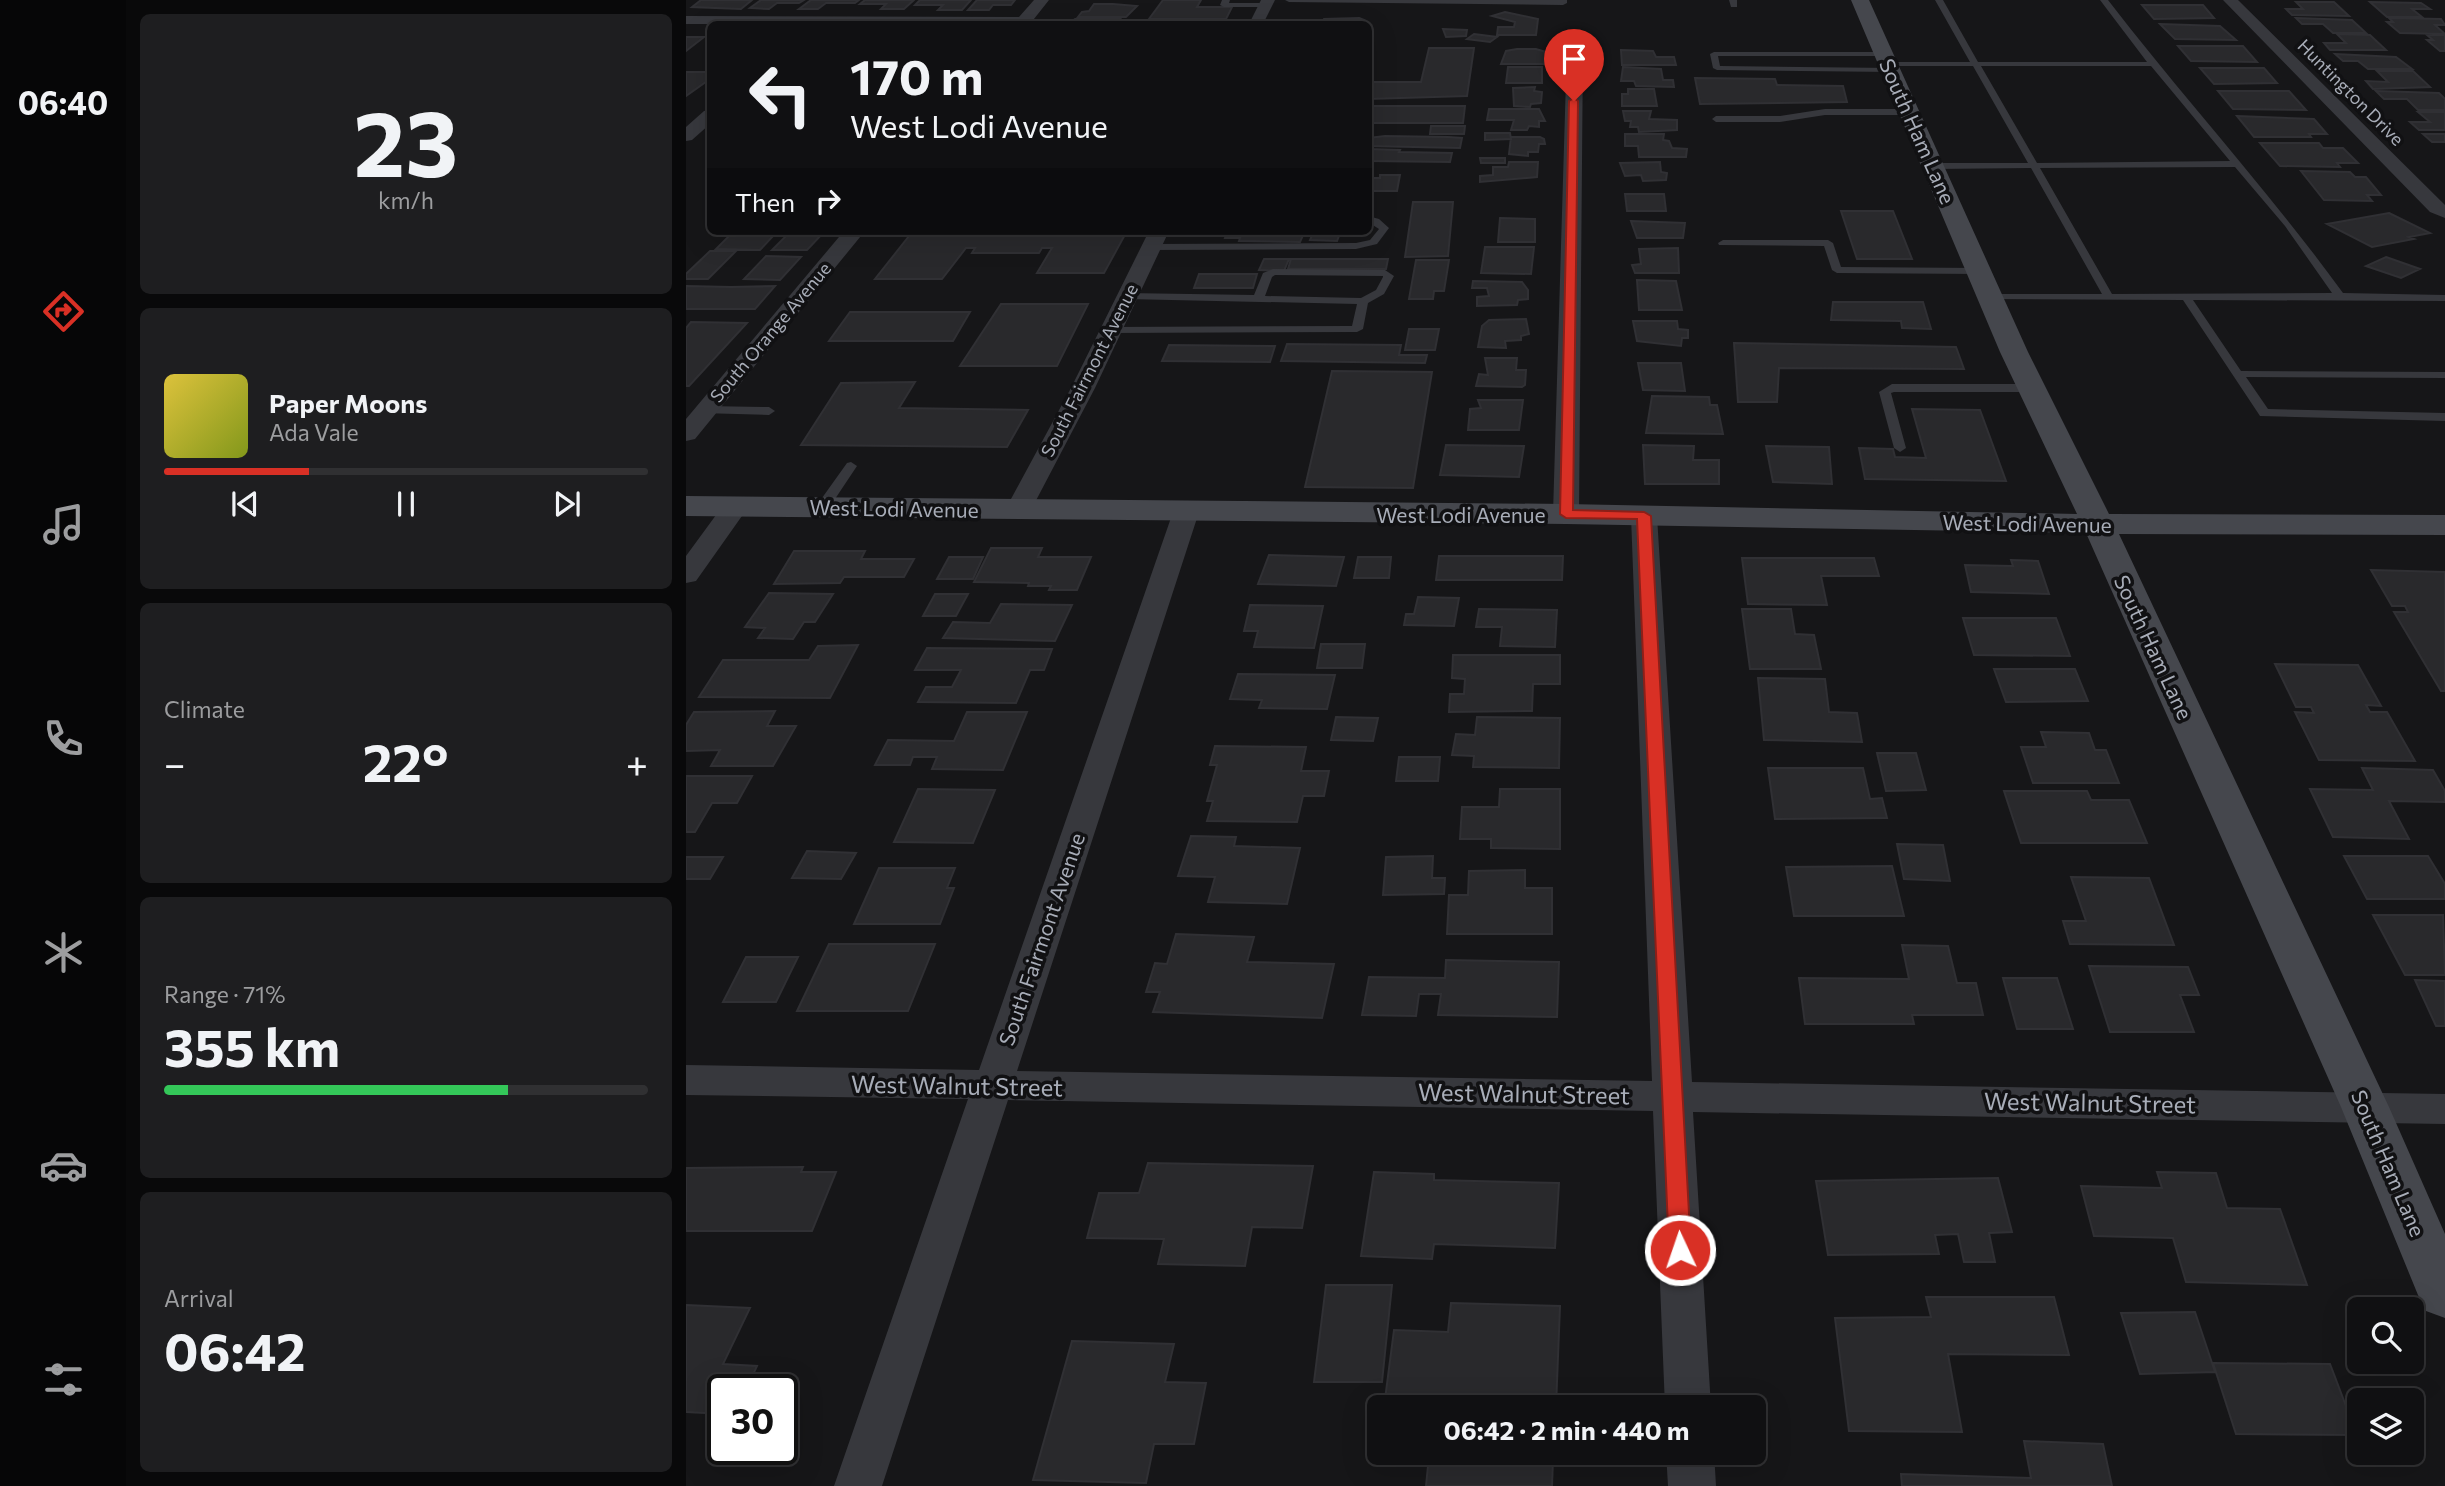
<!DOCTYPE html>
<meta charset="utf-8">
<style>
:root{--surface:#101012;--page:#1e1e20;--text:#f1f3f6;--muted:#9c9d9f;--line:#303032;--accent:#d93025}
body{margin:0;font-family:Commissioner,sans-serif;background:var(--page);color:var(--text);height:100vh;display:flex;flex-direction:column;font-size:26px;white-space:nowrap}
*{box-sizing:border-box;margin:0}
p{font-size:23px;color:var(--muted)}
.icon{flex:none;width:38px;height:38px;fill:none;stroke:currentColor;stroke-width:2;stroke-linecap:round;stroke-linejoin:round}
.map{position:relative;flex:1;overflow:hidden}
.sheet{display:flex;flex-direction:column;gap:14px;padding:14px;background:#09090a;width:560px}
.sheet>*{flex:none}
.guide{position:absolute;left:21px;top:21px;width:665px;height:214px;border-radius:10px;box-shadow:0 7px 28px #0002,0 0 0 2px var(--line);background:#101012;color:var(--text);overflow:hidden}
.controls{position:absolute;left:1661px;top:1297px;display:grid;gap:14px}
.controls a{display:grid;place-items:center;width:77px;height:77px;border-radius:10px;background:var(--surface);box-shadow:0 7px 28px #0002,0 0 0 2px var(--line);font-size:35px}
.speed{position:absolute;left:21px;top:1374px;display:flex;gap:14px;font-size:35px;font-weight:700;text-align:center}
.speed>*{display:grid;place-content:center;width:91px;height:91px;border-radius:50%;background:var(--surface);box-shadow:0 7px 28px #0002,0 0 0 2px var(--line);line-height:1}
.speed .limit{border:4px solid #111;border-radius:10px;background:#fff;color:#111}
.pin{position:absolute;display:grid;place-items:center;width:60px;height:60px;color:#fff;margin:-72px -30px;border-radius:50% 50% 50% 0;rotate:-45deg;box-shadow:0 0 7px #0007}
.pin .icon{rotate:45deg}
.me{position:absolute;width:77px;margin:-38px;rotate:357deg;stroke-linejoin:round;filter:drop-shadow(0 0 5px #0008)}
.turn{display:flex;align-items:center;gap:24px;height:147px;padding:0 28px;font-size:32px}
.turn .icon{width:91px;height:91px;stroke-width:2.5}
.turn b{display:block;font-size:49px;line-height:60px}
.then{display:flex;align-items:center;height:66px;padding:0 28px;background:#0003;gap:14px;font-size:26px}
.big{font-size:52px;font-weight:700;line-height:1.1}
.sheet .widget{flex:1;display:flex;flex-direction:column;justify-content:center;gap:10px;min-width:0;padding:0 24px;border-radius:10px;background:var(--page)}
.sheet .dial{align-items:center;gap:0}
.dial b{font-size:91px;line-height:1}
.song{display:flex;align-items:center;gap:21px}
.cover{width:84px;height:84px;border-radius:10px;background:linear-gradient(135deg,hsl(50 70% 55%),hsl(70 70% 35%))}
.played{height:7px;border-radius:4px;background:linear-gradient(90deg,var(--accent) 30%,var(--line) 30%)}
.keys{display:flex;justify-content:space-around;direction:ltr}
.heat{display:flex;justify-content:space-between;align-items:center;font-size:38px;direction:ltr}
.charge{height:10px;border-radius:5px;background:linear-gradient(90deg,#34c759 71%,var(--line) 0)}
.trip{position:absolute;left:681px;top:1395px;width:399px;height:70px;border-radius:10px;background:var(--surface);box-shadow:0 7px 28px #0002,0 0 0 2px var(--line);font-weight:700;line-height:70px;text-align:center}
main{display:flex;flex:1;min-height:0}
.tab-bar{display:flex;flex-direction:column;width:126px;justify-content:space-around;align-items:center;background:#060607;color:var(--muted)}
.tab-bar .icon{width:49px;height:49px}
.tab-bar .current{color:var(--accent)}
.tab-bar b{font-size:32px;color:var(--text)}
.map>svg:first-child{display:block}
</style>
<main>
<nav class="tab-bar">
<b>06:40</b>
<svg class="icon current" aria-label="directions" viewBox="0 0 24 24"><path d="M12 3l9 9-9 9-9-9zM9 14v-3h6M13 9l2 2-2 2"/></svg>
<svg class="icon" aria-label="music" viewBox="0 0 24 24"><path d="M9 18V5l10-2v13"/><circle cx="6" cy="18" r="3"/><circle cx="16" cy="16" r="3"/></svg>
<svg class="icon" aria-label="phone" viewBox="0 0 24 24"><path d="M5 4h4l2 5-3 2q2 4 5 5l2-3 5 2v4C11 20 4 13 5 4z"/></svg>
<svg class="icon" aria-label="climate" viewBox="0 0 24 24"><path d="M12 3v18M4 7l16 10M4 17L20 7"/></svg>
<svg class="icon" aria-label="car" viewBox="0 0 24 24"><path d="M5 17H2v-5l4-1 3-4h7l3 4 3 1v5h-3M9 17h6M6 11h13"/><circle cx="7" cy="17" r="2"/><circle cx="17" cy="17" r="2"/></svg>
<svg class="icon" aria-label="filters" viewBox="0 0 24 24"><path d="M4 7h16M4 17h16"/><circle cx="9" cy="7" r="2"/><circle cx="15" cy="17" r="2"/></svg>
</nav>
<section class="sheet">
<div class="widget dial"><b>23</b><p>km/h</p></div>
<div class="widget">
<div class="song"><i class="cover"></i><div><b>Paper Moons</b><p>Ada Vale</p></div></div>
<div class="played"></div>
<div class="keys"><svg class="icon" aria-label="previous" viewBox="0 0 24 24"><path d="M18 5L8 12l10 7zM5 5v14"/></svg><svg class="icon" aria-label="pause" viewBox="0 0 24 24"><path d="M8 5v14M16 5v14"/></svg><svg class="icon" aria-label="next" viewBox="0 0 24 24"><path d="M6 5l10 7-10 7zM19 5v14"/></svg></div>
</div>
<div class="widget"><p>Climate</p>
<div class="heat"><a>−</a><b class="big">22°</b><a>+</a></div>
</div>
<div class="widget"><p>Range · 71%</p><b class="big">355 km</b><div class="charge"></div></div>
<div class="widget"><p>Arrival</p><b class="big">06:42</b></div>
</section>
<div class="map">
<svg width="1759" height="1486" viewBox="0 0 1759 1486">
<rect width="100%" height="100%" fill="#161618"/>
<path fill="#29292c" stroke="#303034" stroke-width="2" d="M15,0H66L55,9L6,7Z
M75,0H118L113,3H91L83,9L64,8Z
M125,0H173L169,3H140L132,9H113Z
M179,0H228L218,9H195L200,4H174Z
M234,0H285L276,10H252L257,5H229Z
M291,0H329L325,5H307L303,10H282Z
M477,0H515L511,7H546L540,19H463Z
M1610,2H1648L1663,16L1606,15L1600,9H1617Z
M1684,2L1735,3L1744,9H1726L1736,17H1701Z
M408,4H427L451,6L440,17H392L396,12L403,11Z
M1456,5H1517L1528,18L1468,19Z
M819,12L852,19L850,35H811L812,27H828L829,22L806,16Z
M673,18L678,20L675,24H635L638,19Z
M1610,18L1666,20L1680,33H1647L1637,24H1616Z
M1703,18L1755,19L1759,25H1749L1759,34L1714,33L1701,22H1707Z
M389,19H434L430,24H383Z
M1474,24L1534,26L1550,40L1489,39Z
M757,29L781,30L780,36L760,37Z
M788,34L811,37L804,42L781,39Z
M1651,34L1684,35L1700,50H1644L1638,43H1660Z
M1741,35H1759V51H1754L1741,40H1747Z
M0,37H18L0,51Z
M1492,46H1557L1571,62L1505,61Z
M743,48H788L781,96L682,99V82H735Z
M831,49H850L860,52L858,64H815L820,51Z
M935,50L967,51L970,57H988L990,65H936Z
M1649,54L1710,57L1726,69H1682L1672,61H1657Z
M822,67H856V83H820Z
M937,67L975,69L977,80H987L988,87L950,86L948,81H935Z
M1514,68H1578L1591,83L1528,84Z
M1691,71H1727L1744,87L1687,89L1680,81L1702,82Z
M0,72H24V79L0,96Z
M1009,78L1089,79L1091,85L1157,86L1161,102L1014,104Z
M849,87L848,91L856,92L855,103L845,104L844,107L828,106L827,88Z
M942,89H968L971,106H936V94H942Z
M1532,91H1603L1620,110L1547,109Z
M1690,91L1753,93L1759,99V110H1732L1721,99H1698Z
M684,106H779L777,123H682Z
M803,109H853L859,121H853V127L843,126L841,130H825L828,120H801Z
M937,111H965L963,119L991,120V130L953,132L952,127H944L945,121H939Z
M1732,112H1759V130H1733L1724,122H1744Z
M1551,116L1628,119L1641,134H1623L1625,137H1568Z
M745,126H779L778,134H744Z
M799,133H824L825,139L799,140Z
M939,134H978L977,140L983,141L986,148L1001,149L1000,157H953L952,146H939Z
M1737,134H1759V142H1746Z
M699,136L762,137L776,138L774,148L682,146L683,138Z
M825,137H854L858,139L859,144H853L852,152H842V156L823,154Z
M1574,143H1633L1637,148H1657L1672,163H1651L1654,167L1594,166Z
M682,149L714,150L713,152L766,153L764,162L682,161Z
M794,158H819V163H795Z
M823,162H852L851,177L794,182V176L807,175V167H822Z
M974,162L975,172L981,173L980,180L957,181L955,175L939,176L934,163Z
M1615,171L1664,172L1669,177H1680L1695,195H1681L1686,201L1638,200Z
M694,175H714L711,191H682V178H694Z
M939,194H978L980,211H941Z
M727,202H767L762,256L719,257Z
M1155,211H1207L1226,259H1171Z
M1703,213L1744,233L1723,237L1728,239L1686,247L1641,224Z
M814,218L849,219V242H812Z
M945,221L999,223L997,238H951Z
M105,231H139L121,250H86Z
M227,231H441L418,273H351L366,248H356L353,253H286L289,248H280L256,279H189Z
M542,231H619L614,242L553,241L554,238H539Z
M628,231H655L651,241L624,240Z
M46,233L89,234L74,250L30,249Z
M799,247H848L845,274L795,273Z
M992,248L993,273H949L946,265L955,264L953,249Z
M24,251H50L22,279H0V274Z
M80,256L115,257L94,280L58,279Z
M1700,257L1734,269L1715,278L1680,266Z
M578,259H603L598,271L573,270Z
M605,259H702L700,269H602Z
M730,260H763L758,291H748L747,299H723Z
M513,274H571L567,288H508Z
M951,280L990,281L996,310H953Z
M787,281L836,282L842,290V299L832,300L831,305L791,306V297L803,296L801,288H786Z
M0,286L45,287L89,286L69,309H0Z
M1147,302H1237L1245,329L1216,328L1215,321L1145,320Z
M315,304H402L371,366H274Z
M164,312H284L267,341H143Z
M840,319L843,334L835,336V340L819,341L820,348L792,347L796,326L803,320Z
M947,321H991L992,329L1002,330V338H996L995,346L951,341Z
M5,322L61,323L3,386H0V328Z
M723,329H753L749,350H719Z
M1048,343L1270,347L1278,369L1093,368L1091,402H1052Z
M601,344L715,345L713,355H741L739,363L595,361Z
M483,345L589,346L584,362L476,361Z
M799,358H831L830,370H840L839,385L836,387L790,386L793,374L802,375Z
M952,363H995L999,391L957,390Z
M646,371L746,372L727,488L619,487Z
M229,382L213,408L342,410L321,447L115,445L155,383Z
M966,396L1023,397L1024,405H1031L1037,434L960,433Z
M792,400H837L833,430H782L784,409L795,408Z
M1226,409L1294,410L1320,481L1179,479L1173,448L1207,449L1209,457L1240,458Z
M760,445L838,446L833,477L754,475Z
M957,445L1008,446L1007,460H1033V484H959Z
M1080,446L1143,447L1146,484L1087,482Z
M305,548H356L352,557H405L391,590H363L365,586H342L343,583L288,582Z
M108,551H179L175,559H228L218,577H158L154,583L88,584Z
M583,555L658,557L650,586L572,584Z
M753,556H877L876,580H750Z
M263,557H297L287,579H251Z
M672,557H705L703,578H668Z
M1056,558H1188L1193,576H1135L1141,605L1062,604Z
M1325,560L1352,561L1363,594L1285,592L1279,565L1327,566Z
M1685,570L1759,572V691H1755L1708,612H1722L1719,606H1706Z
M83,593L147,594L129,622H118L107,639L72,638L79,628L59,627Z
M249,594H282L270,616H237Z
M732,597L773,598L768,626L718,625L720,614H728Z
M315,604L386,605L369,641L257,638L267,622L304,623Z
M564,605L637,606L628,648L568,647L572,631H558Z
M793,609L871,610L869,647L814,646L816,627H790Z
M1056,609H1105L1109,634L1128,635L1135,669H1064Z
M1277,618H1370L1384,656L1288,655Z
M635,644H679L676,668H631Z
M172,645L144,698L13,697L37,660H123L132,646Z
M241,648L366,649L358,670H344L330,703L232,702L240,687H266L275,670H229Z
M767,655H874V684H847L846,711L763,712L764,694H778L779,679L766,678Z
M1589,664L1672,665L1695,706L1680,705L1684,712H1701L1729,761L1633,760L1609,712L1628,713L1625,707H1610Z
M1308,669H1389L1402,701L1320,702Z
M552,674L649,675L641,709L573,708L576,700L544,699Z
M1072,678L1139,679L1143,712L1171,713L1176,742L1078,740Z
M89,711L81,726H110L87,766H25L34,750L0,751V725L8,712Z
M281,712H341L317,770L246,769L251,757H227L224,765H189L202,740L268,741Z
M650,717L692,718L687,741L645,740Z
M791,717L874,718L873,768L787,767L788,756L766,755L770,734L789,735Z
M1355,732L1403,733L1409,750H1420L1433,783H1347L1335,747H1360Z
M529,746L620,747L615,771H643L638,796H617L611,822L521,821L527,801H521L531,765H524Z
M1191,753H1230L1240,790L1200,791Z
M713,757H754L752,781H710Z
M1082,768H1177L1184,799L1196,798L1201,818L1089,819Z
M1676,768L1747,770L1759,791V802L1703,801L1723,839L1647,837L1624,789L1687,790Z
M0,776H66L51,803H26L9,832H0Z
M232,789L309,790L287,843L208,842Z
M814,789H874V849L805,848V839H774L776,807H813Z
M1318,791H1401L1405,800H1443L1461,843H1335Z
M505,836L550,837L548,846L614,848L601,904L522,902L529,877L492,876Z
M1211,844L1257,845L1264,881L1218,879Z
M121,851L170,853L155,879L106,878Z
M747,856L746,878H759L758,894L697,895L700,857Z
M1658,856H1742L1759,884V899H1681Z
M0,857H37L24,879H0Z
M1206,866L1218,916H1108L1100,867Z
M193,868H269L261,888H268L254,924H168Z
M839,870V888H866V934H761L763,895H782L783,871Z
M1385,877L1463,878L1488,945L1384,944L1377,921H1400Z
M1687,915H1757L1759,975H1719Z
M490,934L568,937L561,962L648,964L636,1018L467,1012L474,992H460L469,963L481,964Z
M143,944H249L222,1011H111Z
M1216,945L1262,946L1271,983H1290L1297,1015H1226L1228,1024H1119L1113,978L1223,979Z
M60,957H112L90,1002H37Z
M760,960L873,962L871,1017L752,1015L755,994H733L730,1016L676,1015L683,977L759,978Z
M1403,966L1502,967L1513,995H1494L1508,1032H1424Z
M1317,978H1371L1387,1029H1331Z
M1729,980L1759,981V1026H1750Z
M462,1163L627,1166L616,1228L566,1227L559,1266L472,1264L478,1239L401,1238L413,1193H453Z
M117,1167L115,1172H150L126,1231H0V1168Z
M688,1172L748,1174V1180L873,1183L869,1248L748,1244L746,1259L675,1256Z
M1471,1172L1530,1173L1541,1208L1594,1209L1621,1285L1500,1282L1487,1238L1408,1236L1395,1186L1476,1188Z
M1312,1178L1326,1232L1303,1233L1309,1262H1278L1272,1234L1249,1235L1253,1254L1142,1255L1130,1181Z
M640,1285H706L696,1382H628Z
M1240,1297H1368L1383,1355L1262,1354L1276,1432L1163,1431L1149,1318L1245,1317Z
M765,1303L874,1306L870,1407H698L708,1330L762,1332Z
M0,1305L64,1308L37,1364L71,1366L60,1390H37V1414L0,1412Z
M1509,1312L1529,1372L1454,1374L1435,1313Z
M386,1341L488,1344L479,1382L520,1383L508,1444H468L460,1483L347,1480Z
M1527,1363L1644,1364L1671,1435L1550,1434Z
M1338,1441L1417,1444L1426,1486H1216L1215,1474L1345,1478Z
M743,1456L867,1460L866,1486H740Z"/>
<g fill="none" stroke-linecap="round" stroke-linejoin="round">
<path fill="#37383d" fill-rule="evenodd" d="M536,0H544L543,3H579L583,5L579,7H538L534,5Z
M599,0H881V3L877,5L603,2Z
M1043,0H1051V7H1045Z
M1249,0H1257L1292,62H1461L1414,0H1422C1499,100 1583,191 1657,293L1759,295V301L1507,300L1555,371L1759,372V378L1560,377L1582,409L1759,413V421L1574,416L1497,300L1301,299V295L1305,294H1416L1345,168L1248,169L1243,166L1248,163H1342L1287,66H1203L1199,64L1203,62H1284ZM1295,66H1465L1544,161L1351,163ZM1549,167L1599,226L1646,293L1426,294L1354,168Z
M1028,52H1199L1202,56H1032L1034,66L1206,68L1210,70L1206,72L1031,70L1027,68L1024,54Z
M1139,109H1224L1228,112L1224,115H1139L1094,122H1030L1026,119L1030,116H1094Z
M682,216L693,219L703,228L691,244L670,249L465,250L460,247L465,244L670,243L684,240L693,229L682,222Z
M1037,240H1142L1147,243L1155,267L1293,268L1298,271L1293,274L1151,273L1146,270L1138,246L1033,245L1032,243Z
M587,269L699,270L708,276L698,294L682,303L677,329L671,332L424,333L418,330L424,327L666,326L671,304L440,299L435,296L440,293L568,295L577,273ZM589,275L697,276V277L690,290L675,298L579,296L586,277Z
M1206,384H1345L1351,388L1345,392H1208L1205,393L1220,448L1214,452L1208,448L1193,392Z
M18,406L83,407L89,411L83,415L14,413V407Z
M165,462L171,466L141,511H131V505L161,463Z"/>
<path fill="#37383d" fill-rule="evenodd" d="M348,0H363L344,24H0V16L333,17Z
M575,0H589L577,24H563Z
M1537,0H1552L1759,205V218L1744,212Z
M889,41L897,46L893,514L889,520L880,522L871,520L867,514L881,46Z
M24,110V124L6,140L0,141V127L18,111Z
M158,231H179L9,439L0,441V419Z
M463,231H483L409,388L345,510L341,516L332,518L323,516L319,510L385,388Z
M50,498L59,500L63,506L10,581L0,583V556L41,500Z
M500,504L509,506L513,512L331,1071L966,1081L945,516L949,510L958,508L967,510L971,516L1006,1082L1759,1094V1124L1007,1112L1025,1407H979L967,1111L322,1100L196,1486H148L282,1099L0,1095V1065L293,1070L487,512L491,506Z
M980,1452H1028L1030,1486H982Z"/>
<path fill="#45474d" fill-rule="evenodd" d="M1165,0H1183L1342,352L1423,514L1759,515V535L1433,534L1703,1107L1759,1234V1318L1740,1311L1732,1295L1655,1107L1400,533L880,524L0,516V496L880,504L1391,514L1314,352Z"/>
</g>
<path fill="#d93025" stroke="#8d1f18" stroke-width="2" d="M888,98L892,101L887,510L958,512L965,516L1005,1250L1001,1256L994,1259L986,1256L983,1250L951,519L880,518L874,514L883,101Z"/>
<g text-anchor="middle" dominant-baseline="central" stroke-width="7" stroke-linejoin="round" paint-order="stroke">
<g font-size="18" fill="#a8adb8" stroke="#111113">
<text transform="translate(1665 92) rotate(45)">Huntington Drive</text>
<text transform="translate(84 332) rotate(-50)">South Orange Avenue</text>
<text transform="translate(403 370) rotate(-63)">South Fairmont Avenue</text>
</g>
<g font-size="21" fill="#a8adb8" stroke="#111113">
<text transform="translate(1232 131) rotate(66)">South Ham Lane</text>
<text transform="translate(208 508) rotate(1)">West Lodi Avenue</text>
<text x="775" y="514">West Lodi Avenue</text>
<text transform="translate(1341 523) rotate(1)">West Lodi Avenue</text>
<text transform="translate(1468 647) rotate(65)">South Ham Lane</text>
<text transform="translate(355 939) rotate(-71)">South Fairmont Avenue</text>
<text transform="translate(1703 1163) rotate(67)">South Ham Lane</text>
</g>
<g font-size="24" fill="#a8adb8" stroke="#111113">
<text transform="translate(271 1085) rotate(1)">West Walnut Street</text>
<text transform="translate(838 1093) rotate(1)">West Walnut Street</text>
<text transform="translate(1404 1102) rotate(1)">West Walnut Street</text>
</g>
</g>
</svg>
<div class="controls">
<a><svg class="icon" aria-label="search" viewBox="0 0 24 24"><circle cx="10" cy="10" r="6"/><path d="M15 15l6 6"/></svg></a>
<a><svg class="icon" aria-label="layers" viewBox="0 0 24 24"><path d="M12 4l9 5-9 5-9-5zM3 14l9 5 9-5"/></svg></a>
</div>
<div class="speed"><div class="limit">30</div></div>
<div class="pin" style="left:888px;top:101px;background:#d93025"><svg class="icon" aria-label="arrive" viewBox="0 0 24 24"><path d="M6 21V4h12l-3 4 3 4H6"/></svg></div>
<svg class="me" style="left:994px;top:1250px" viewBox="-20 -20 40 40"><circle r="17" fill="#d93025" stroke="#fff" stroke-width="3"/><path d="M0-11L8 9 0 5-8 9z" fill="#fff"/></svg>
<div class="trip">06:42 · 2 min · 440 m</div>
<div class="guide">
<div class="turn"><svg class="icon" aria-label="left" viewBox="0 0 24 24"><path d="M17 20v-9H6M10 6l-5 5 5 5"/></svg><div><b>170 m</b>West Lodi Avenue</div></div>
<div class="then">Then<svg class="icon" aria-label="right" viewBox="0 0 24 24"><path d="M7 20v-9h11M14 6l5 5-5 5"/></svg></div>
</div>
</div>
</main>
